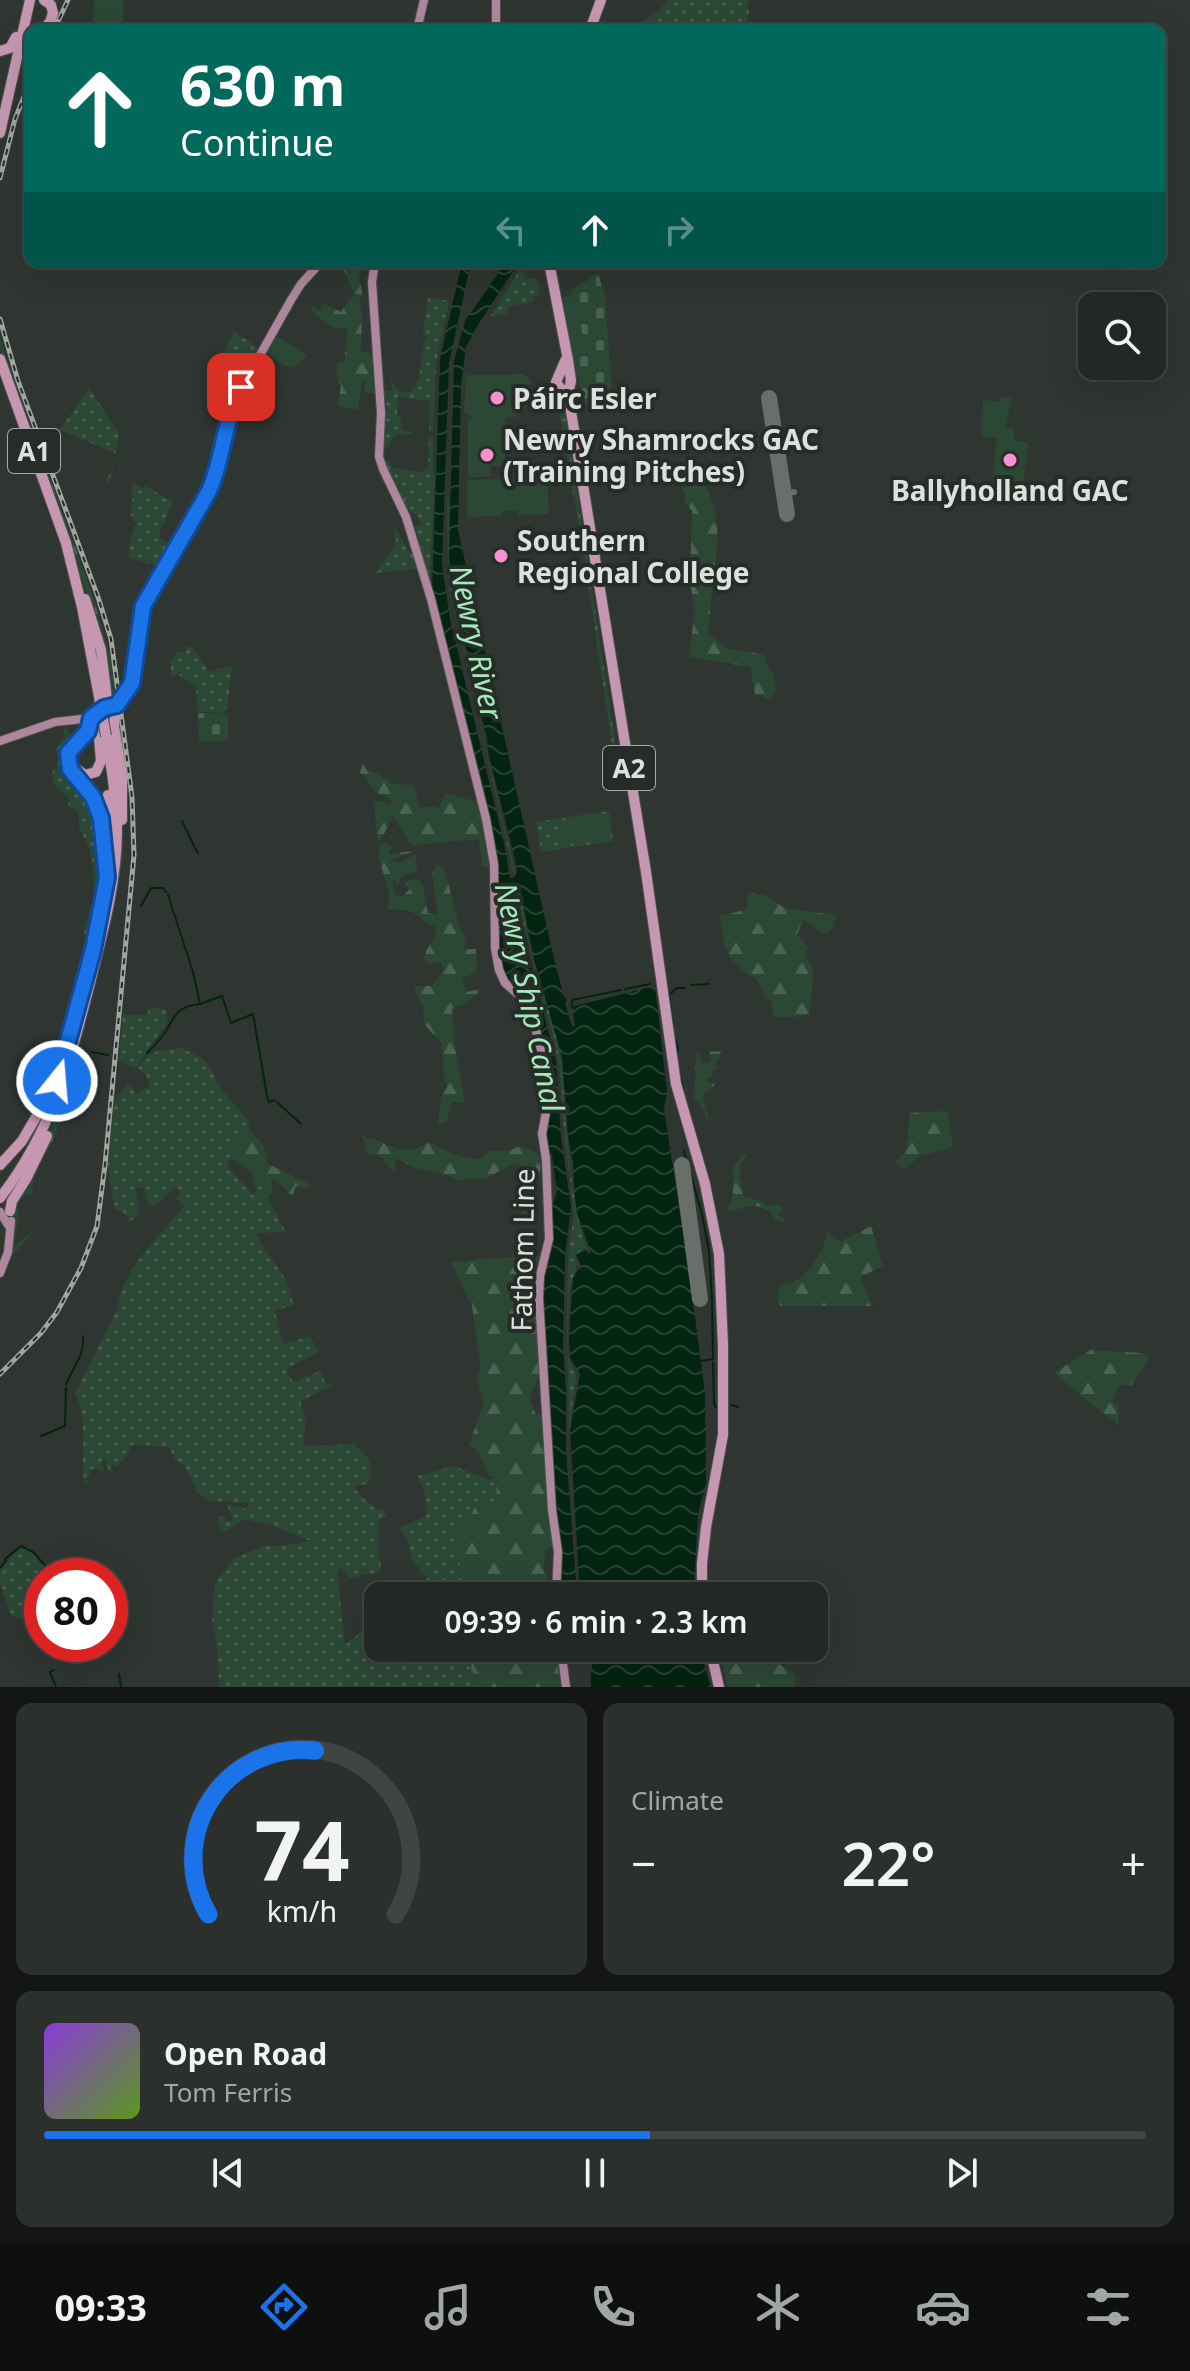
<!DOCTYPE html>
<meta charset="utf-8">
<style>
:root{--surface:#232825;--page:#2b302d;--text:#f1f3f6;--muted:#a3a6a7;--line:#404442;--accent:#1a73e8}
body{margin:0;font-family:"Noto Sans",sans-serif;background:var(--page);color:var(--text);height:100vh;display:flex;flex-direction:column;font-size:30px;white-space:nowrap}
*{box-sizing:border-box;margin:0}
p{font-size:26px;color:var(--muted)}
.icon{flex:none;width:44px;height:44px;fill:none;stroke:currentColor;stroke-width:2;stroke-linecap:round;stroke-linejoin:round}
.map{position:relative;height:1687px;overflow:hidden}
.panel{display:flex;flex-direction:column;gap:16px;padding:16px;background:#131614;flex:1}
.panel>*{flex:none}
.banner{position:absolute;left:24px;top:24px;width:1142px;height:244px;border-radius:16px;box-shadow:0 8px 32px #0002,0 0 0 2px var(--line);background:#00695c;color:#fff;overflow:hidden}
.tools{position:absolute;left:1078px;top:292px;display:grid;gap:16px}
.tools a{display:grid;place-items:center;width:88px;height:88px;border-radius:16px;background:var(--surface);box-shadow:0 8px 32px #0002,0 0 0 2px var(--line);font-size:40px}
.speed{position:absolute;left:24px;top:1558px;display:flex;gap:16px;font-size:40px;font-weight:700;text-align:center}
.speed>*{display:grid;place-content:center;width:104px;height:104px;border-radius:50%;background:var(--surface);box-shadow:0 8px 32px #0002,0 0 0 2px var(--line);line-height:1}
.speed .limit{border:12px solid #d22;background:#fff;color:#111}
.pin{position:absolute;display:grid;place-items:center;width:68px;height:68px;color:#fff;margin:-34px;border-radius:16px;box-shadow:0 4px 12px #0006}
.me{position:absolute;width:88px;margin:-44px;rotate:17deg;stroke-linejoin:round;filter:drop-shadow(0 0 6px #0008)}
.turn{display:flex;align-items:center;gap:28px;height:168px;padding:0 24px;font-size:36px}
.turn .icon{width:104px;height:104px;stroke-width:2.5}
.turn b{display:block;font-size:56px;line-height:68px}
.lanes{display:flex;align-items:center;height:76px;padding:0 24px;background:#0003;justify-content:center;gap:40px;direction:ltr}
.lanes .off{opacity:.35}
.big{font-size:60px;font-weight:600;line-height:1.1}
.panel .tile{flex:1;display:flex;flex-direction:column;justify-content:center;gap:12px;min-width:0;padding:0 28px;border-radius:16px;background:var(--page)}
.panel .dial{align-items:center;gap:0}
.dial svg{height:208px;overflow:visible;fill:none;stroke:var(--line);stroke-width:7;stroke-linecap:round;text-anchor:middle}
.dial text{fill:var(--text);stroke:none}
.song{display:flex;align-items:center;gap:24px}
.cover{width:96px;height:96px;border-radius:12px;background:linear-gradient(135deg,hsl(270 70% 55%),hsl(90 70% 35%))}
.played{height:8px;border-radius:4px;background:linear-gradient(90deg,var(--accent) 55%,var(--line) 55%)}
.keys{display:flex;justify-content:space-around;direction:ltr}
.heat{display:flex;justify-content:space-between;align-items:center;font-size:44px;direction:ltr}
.panel .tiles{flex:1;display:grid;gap:16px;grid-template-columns:1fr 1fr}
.tile:last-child{grid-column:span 2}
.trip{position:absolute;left:364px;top:1582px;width:464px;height:80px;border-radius:16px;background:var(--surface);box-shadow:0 8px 32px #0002,0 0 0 2px var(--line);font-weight:600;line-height:80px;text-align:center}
.menu{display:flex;height:128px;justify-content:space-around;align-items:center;background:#0e100f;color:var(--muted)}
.menu .icon{width:56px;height:56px}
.menu .active{color:var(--accent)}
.menu b{font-size:36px;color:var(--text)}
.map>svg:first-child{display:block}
</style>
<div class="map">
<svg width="1190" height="1687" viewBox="0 0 1190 1687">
<defs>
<pattern id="grass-dots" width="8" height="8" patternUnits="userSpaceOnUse" patternTransform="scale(2)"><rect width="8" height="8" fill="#2b4835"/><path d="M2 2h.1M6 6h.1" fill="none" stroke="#496252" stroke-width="1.8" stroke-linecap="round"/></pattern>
<pattern id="forest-firs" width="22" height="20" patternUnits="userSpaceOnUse" patternTransform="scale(2)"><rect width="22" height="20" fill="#2b4835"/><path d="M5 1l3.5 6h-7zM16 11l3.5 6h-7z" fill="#496252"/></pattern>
<pattern id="cemetery-stones" width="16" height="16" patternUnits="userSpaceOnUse" patternTransform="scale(2)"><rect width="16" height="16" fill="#2b4835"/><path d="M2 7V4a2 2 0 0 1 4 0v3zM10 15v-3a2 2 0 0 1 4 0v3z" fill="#496252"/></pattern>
<pattern id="water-waves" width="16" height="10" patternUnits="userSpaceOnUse" patternTransform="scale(2)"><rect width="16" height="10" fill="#032411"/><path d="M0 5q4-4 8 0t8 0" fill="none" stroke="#274433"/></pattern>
</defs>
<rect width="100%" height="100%" fill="#2f3631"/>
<path fill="url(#grass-dots)" d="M668,0H750L747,4L749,12L745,29L658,30L643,22L657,12Z
M524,271L525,279L537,278L540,295L533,296L534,302L509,306L506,314L491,316L518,272Z
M428,298L449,301L436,364L433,430L430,432L429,429L430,401L401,397L398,395L397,413L401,420L402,431H412V434L394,435L388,447H381L383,398L384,417L387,406L383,391H393L390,377L398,391L408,393C426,382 417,353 427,336L423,335Z
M234,332L260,349L231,398L207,384Z
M554,386L562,394L616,746H612L585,561L556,395L552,388Z
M89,388L119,434L110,484L106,482L115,461V453L60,430Z
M429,436L433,437V473L435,474L429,589L412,528L422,525C416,511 407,511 400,500C390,486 384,467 380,450H384L385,460L389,461L392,468L423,472L428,468Z
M133,484L143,488L145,486L173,502L159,534L162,540L174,546L163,567L129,558V546L136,523L132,521L134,517L130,515L133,497L131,492Z
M447,500H449L450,582L478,716L515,871L514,876L449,588Z
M394,525L409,553L415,552L421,568L375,573L396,544Z
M186,646H191L209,672L232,666L227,709L224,713L198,711L196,687L179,675L180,667L176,676H171V659L174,658L176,651L185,653Z
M64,722L70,734L81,727L79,724L73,726L70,723H84L87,727L64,751C74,769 86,787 94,806C112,846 103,897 92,937L89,938L84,934C84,920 94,907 94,891C94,876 93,855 86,841C85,838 81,833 80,830C77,818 83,809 68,806L70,799C59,789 47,783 54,769L57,768V752L54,751L64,736Z
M609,811L613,841L541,852L536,822Z
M122,843L123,856L114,909L82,1039V1052H79C74,1081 65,1111 54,1138C46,1157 29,1176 33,1197L29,1194L22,1197L16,1207L19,1212L14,1246L33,1232L12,1256L10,1254C11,1241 17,1217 11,1207L49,1138L73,1062H76V1051L117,879Z
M514,888L520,893C525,915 527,938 533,959C541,990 555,1022 560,1053C570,1121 565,1186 588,1252L584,1248L575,1256L577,1263L569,1295L568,1346L569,1359L576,1375L569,1434L567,1309L568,1257L574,1214L562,1115L560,1072L554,1041Z
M148,1008L165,1009L168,1021L136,1068L118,1061L123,1014L148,1015Z
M182,1048L203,1059L208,1065L222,1090L249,1122L250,1131L239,1137L227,1166L254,1196L256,1189L254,1180L260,1183L286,1232L256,1233C263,1251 276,1262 285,1279C290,1287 289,1295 295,1304L275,1311L283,1344L310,1336L318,1352L286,1369L293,1382L320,1371L327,1385H334L300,1401L306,1420L303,1446L354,1444C369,1459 373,1460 369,1483L354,1487C360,1498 370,1502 377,1510L383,1509L387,1516L378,1521C380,1537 375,1553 382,1567L376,1575C366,1571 359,1578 350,1578L341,1567L337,1571L345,1645L360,1633L378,1628V1648H474L471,1668L478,1687H219L217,1650L212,1618L215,1584L232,1560L248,1552L263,1546H282L311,1541C290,1533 273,1524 250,1521V1519L243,1520L227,1531L221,1530L217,1518L224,1516L227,1522L233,1521L227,1504L246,1509L251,1503L211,1501L198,1493L184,1465L175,1460L169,1447L132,1445L122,1463L120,1462L118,1466L111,1465L113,1472H109L105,1460L102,1461L104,1472L97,1468L89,1470L90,1475L85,1480L93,1487L84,1482C81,1457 88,1417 75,1394L117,1309C122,1269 160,1236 184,1206L176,1198L180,1191L174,1188L154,1207L147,1201L144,1187L136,1188L139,1214L131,1221L122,1211L115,1209L110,1183L108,1163L114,1101L128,1083L137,1093L150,1087L146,1075L138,1068C154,1045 159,1053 182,1048Z
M454,1466L489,1480L496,1478L497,1509L473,1510L470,1522L454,1524L465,1596H451L429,1582L412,1559L409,1543L399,1528L426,1516L425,1493L417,1476Z
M21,1547L29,1548L54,1576H42V1611L38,1613L39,1620L32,1621L11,1616L0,1583V1569Z"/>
<path fill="url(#forest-firs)" d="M340,262H360L359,278L363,296L359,299L362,312L361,351L375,356L379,395L365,392V380H362L358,410L338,406L341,384L338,383L339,377L336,376L338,363L344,362L348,328L332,327L310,310L313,307L320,311L324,304L341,312L354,293Z
M0,337L10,370L92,593L111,659L115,694L111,692L96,620L7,371L0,348Z
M683,456C689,464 697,472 702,481C724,516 717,545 713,583C710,602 711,614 707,633L726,648L764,655L767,666L774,675L776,692L769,699L755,694L750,667L689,657L695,608L690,584L692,511L684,502L685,495L680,482L683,477Z
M363,763L367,770C388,776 389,788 414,784L420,808L435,806L439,809L445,793L480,803L492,868L482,866L479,839L414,845L410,844L393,816L380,842L377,838L374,802L384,801L387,805L391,804V799L374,791L366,777L360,773Z
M385,843L393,846L388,852L390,854L414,851L389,861L401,862L416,854L417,871L400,877L399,885L393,878L392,884L394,893L402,897L410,889L405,882L411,880H419L423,887L428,913L438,915L432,875L437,864L445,870L458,922L466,940L464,949H476L477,972L462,978L467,992L484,988L467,1002L452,1009L455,1046L465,1103L452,1102L446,1122L438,1123L441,1098L447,1086L444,1076L442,1044L425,1025L423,1007L414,986H432L444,970L441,962L429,964L424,960C425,945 440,938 435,925C426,924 424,920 416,914C407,908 398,910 388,910L389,892L379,859L380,846Z
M750,893L765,895L786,909L836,915L833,927L828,933H822L803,919L797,935L808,947L805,956L814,971L809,1014L789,1018L772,1016L773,1009L771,1000L766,999L757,979L747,974L730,958L725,946L720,916L745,910L748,905L747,897Z
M697,1049L703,1064L710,1062L712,1058L709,1052L722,1051L715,1065L720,1067L712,1071L713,1077L706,1080L707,1082L715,1084L713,1087L710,1086L711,1088L702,1095L710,1125L700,1103L694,1099L695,1077L698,1072L695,1070Z
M947,1111L953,1147L920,1156L903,1170L895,1162L906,1151L910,1113Z
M250,1131L263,1144L268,1164L311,1185L305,1188L296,1186L292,1197L284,1187L271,1178L272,1193L268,1196L260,1183L254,1180L251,1172L230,1157L239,1137Z
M362,1134L366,1138C381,1139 394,1152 410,1150C417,1150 423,1145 429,1142C443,1150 463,1160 480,1159C494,1142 502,1157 519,1146L537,1153L543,1159L537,1182L535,1217L525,1216L522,1213L523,1203L520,1164C504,1165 493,1177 484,1179C474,1180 468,1177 458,1181L448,1175L411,1167L397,1158L395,1159L396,1171C383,1167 384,1149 368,1156Z
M745,1153L746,1157L739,1165L742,1172L739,1173L744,1197L764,1202L768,1206L774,1204L781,1206L782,1211L777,1215L782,1217L787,1223L775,1219L769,1210H765C753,1201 744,1209 730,1211L728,1208L733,1196V1167Z
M871,1226L883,1266L860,1277L873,1306H780C778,1300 776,1293 780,1288C784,1282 791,1285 797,1280C815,1267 821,1253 828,1233L840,1242Z
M539,1255L543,1261L540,1376L529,1397L536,1415L545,1414L557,1543L545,1551L544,1570L551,1586L550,1596H465L454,1523L470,1522L473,1510L483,1496L497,1507L496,1478L489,1476L478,1451L469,1445L484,1403L476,1376L481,1368L471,1299H468L451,1262Z
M1091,1350L1141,1353L1150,1357L1132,1385L1119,1386L1112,1402L1118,1406L1119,1426L1054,1373Z
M474,1648H555L561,1687H478L471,1668Z
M719,1648H753L795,1674V1687H727Z"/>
<path fill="url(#cemetery-stones)" d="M598,273L605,297L613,409L589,412L571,356H584L579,308L571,291Z
M198,713L228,714V739L216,742L199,740Z"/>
<path fill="#2b4835" d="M94,0H123V30H93Z
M573,294L579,308L584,356H572L559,299Z
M274,335L307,355C288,378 283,363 264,351Z
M523,374L532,382L527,387L528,403H525V412L516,414L517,417L505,418V466H490V477H468V419L473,418L464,413L466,377L468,375Z
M1001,397L1011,398L1006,427L1014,428V440L1028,442L1023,487L992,483L997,438L981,436L983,400L999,402Z
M547,477L549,514L518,515V511H501V516L467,517V480Z
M607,815L610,839L563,845L559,821Z"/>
<path fill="url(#water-waves)" d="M462,262H471L449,363L442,565L450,619L505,848L510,878H514L517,872L515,860L488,752L487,737L472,685L460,610L451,581L449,553L454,361L465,321L506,262H519L476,328L466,347L461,384L458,530L551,946L564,997L567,998L565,1003L572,1026H575L573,1014L575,1010L570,1007L655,986L667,1092L664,1109L690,1279L705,1393L706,1484L698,1514L694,1586L680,1582L664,1585L663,1592L668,1596H580L570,1430L580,1374L570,1358L569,1336L573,1278L581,1265L576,1255L586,1250L588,1253H591L577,1213L575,1198L573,1162L568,1136L562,1057L534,959L521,894L515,887L512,889L518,910V914L556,1061L561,1137L571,1207L565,1256L563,1348L566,1388V1450L577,1596H558L561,1570L555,1517L543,1306L544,1275L551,1247L552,1208L557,1191L552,1155L546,1145L544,1045L503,968L500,955L498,889L432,591L440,359Z
M593,1648H699L711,1687H591C589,1674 594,1662 593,1648Z"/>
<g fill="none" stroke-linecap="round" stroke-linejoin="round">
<path stroke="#032411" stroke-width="2" d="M182,821L194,846
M195,848L198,853
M168,895L193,972L200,1004L222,996L231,1023L253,1014L267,1096L269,1102L275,1100
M141,906L151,888H163L166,892
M691,985L709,984
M625,989L650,984
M572,1005V1000L621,990
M673,1026L669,995L677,988H685
M674,1037L678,1047L677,1053
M92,1052L108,1055
M147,1053C152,1048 157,1043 161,1038C176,1019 171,1008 199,1004
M679,1072L683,1089
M277,1102L301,1124
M684,1151L702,1214L709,1251L712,1300
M701,1361L713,1359L712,1300
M713,1362L714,1404L716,1407
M66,1385C72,1367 85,1357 83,1336
M731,1405L738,1407
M41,1436L65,1426L66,1388
M0,1568L6,1561L5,1559L21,1546L33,1552L54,1576
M110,1598L111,1597
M54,1670L50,1672L56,1687
M119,1674L121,1687"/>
<path stroke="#686e6a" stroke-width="6" d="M769,398L771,395
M784,494L794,492"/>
<path stroke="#686e6a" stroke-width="16" d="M769,398L787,514
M682,1165L700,1299"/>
<g stroke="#4b514d" stroke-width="10">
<path id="major" d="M417,30L424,0
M496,30V0
M375,262L372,282L381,413L379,457L383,469L406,517L431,599L486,819L494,864L495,948L499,970L505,983L523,999L531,1012L544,1061L548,1101L542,1134L546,1159L549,1239L540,1276L539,1298L552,1510L558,1552L556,1596
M110,708C145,693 132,630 146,600L208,493L215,476L233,403L291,300L301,284L321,262
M89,722L91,728L94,731L104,729L115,719L117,705
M0,741L55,722L91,718
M0,1212L10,1228
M0,1273L8,1252L11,1221
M561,1648L566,1687"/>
</g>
<g stroke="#4b514d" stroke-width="12">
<path id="highway" d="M43,30L50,22L53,13L51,5L44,0
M590,30L601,0
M0,51L10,48L16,37
M0,133L30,0
M549,262L568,360L571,381L568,393L646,872L676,1084L705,1184L719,1254L723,1345V1435L706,1527L702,1564V1596
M0,359L66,543L82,607L100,702
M564,400L563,392L556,382L565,361
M85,599L101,650L108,707
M115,719L114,726L122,776V820
M90,726C85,738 69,743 67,756C65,772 86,786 93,799C100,810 103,822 104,835
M73,767L85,775L96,772L101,761L99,737
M102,906L109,844L108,795
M0,1165L22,1141L57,1081
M0,1198C53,1130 70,1060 91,979C103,931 116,884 117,834C117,801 112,769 106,736
M10,1211L12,1201L26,1179L47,1136
M710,1648L719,1687"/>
</g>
<use href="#major" stroke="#ae879d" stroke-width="8"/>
<use href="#highway" stroke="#c697b1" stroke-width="10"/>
<g stroke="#a0a5a2" stroke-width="5">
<path id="rail" d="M54,30L68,0
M0,178L15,119L30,82
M0,319L18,381L98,597L111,639L132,797L134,855L105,1165L97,1226L81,1268L57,1312L41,1333L0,1374"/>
</g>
<use href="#rail" stroke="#262c27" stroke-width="2" stroke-dasharray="6" stroke-linecap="butt"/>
<g stroke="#4b514d" stroke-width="12" stroke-linecap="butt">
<path id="highway-bridge" d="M100,702L106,736"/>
</g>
<use href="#highway-bridge" stroke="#c697b1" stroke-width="10"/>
</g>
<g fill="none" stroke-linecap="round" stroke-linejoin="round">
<g stroke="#114b97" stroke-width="20">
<path id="route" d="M57,1081L93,950L107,877L101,818L93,797L70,769L68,753L88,731L91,718L104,708L117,705L132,683L143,606L209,491C224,457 224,419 241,387"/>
</g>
<use href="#route" stroke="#1a73e8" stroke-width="14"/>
</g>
<g fill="#f790ce" stroke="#262c27" stroke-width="3">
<circle cx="497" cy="398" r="8"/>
<circle cx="487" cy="455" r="8"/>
<circle cx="1010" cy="460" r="8"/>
<circle cx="501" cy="556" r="8"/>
</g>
<g text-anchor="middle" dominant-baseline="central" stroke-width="8" stroke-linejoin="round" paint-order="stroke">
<g fill="#262c27" stroke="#a6aba7" stroke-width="2">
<rect x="8" y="429" width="52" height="44" rx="6"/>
<rect x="603" y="746" width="52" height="44" rx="6"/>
</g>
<g font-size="26" font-weight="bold" fill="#dde1de">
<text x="34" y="451">A1</text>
<text x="629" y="768">A2</text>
</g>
<g font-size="28" font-weight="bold" fill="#dde1de" stroke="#262c27" text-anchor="start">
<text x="513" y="398">Páirc Esler</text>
<text x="503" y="439">Newry Shamrocks GAC<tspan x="503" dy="32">(Training Pitches)</tspan></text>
<text x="1010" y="490" text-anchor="middle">Ballyholland GAC</text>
<text x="517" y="540">Southern<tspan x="517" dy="32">Regional College</tspan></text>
</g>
<g font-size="28" fill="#dde1de" stroke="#262c27">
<text transform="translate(522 1250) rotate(-89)">Fathom Line</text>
</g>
<g font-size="30" font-style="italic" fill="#a3eaba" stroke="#262c27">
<text transform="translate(477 642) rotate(78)">Newry River</text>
<text transform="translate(530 997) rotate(78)">Newry Ship Canal</text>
</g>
</g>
</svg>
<div class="tools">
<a><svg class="icon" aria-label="search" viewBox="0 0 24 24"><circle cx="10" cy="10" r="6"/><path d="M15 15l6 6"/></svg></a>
</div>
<div class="speed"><div class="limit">80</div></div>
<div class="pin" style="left:241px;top:387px;background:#d93025"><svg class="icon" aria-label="arrive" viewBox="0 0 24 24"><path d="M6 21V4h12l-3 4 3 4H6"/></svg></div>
<svg class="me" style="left:57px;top:1081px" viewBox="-20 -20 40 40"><circle r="17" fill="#1a73e8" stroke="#fff" stroke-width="3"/><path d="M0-11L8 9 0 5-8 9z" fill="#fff"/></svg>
<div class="trip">09:39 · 6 min · 2.3 km</div>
<div class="banner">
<div class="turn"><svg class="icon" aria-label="ahead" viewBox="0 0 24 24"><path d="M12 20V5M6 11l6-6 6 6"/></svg><div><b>630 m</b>Continue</div></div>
<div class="lanes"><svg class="icon off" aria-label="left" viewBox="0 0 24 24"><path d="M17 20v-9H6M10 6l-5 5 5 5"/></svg><svg class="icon" aria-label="ahead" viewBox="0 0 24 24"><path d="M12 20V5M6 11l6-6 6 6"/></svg><svg class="icon off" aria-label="right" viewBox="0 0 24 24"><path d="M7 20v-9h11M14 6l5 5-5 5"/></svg></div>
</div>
</div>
<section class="panel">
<div class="tiles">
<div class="tile dial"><svg viewBox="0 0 100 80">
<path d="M14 69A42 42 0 1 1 86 69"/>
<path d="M14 69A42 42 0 0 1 55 6" stroke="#1a73e8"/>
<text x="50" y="56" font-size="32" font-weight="700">74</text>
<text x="50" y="72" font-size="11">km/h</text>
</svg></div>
<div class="tile"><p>Climate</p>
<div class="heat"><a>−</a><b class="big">22°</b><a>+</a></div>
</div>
<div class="tile">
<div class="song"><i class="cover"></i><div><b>Open Road</b><p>Tom Ferris</p></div></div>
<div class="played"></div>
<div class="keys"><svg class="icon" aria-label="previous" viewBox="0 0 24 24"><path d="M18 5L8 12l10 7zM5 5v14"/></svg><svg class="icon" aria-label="pause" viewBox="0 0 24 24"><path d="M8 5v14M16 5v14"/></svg><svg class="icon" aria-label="next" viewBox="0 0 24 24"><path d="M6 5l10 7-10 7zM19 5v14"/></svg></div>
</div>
</div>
</section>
<nav class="menu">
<b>09:33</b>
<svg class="icon active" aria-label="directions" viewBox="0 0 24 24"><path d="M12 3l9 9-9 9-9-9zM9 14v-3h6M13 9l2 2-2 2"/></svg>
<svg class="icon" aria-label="music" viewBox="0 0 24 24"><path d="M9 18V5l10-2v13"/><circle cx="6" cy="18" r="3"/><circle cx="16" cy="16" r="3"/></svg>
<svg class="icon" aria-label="phone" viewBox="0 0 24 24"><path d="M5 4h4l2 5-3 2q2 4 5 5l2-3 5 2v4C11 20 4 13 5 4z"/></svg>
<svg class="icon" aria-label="climate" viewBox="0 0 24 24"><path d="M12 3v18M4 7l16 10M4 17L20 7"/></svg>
<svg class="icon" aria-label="car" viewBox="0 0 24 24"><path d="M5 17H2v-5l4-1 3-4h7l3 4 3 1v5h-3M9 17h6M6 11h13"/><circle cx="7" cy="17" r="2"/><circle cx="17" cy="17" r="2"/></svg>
<svg class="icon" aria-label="filters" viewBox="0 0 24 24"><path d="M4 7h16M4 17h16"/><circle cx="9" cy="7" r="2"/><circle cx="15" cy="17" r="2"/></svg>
</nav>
